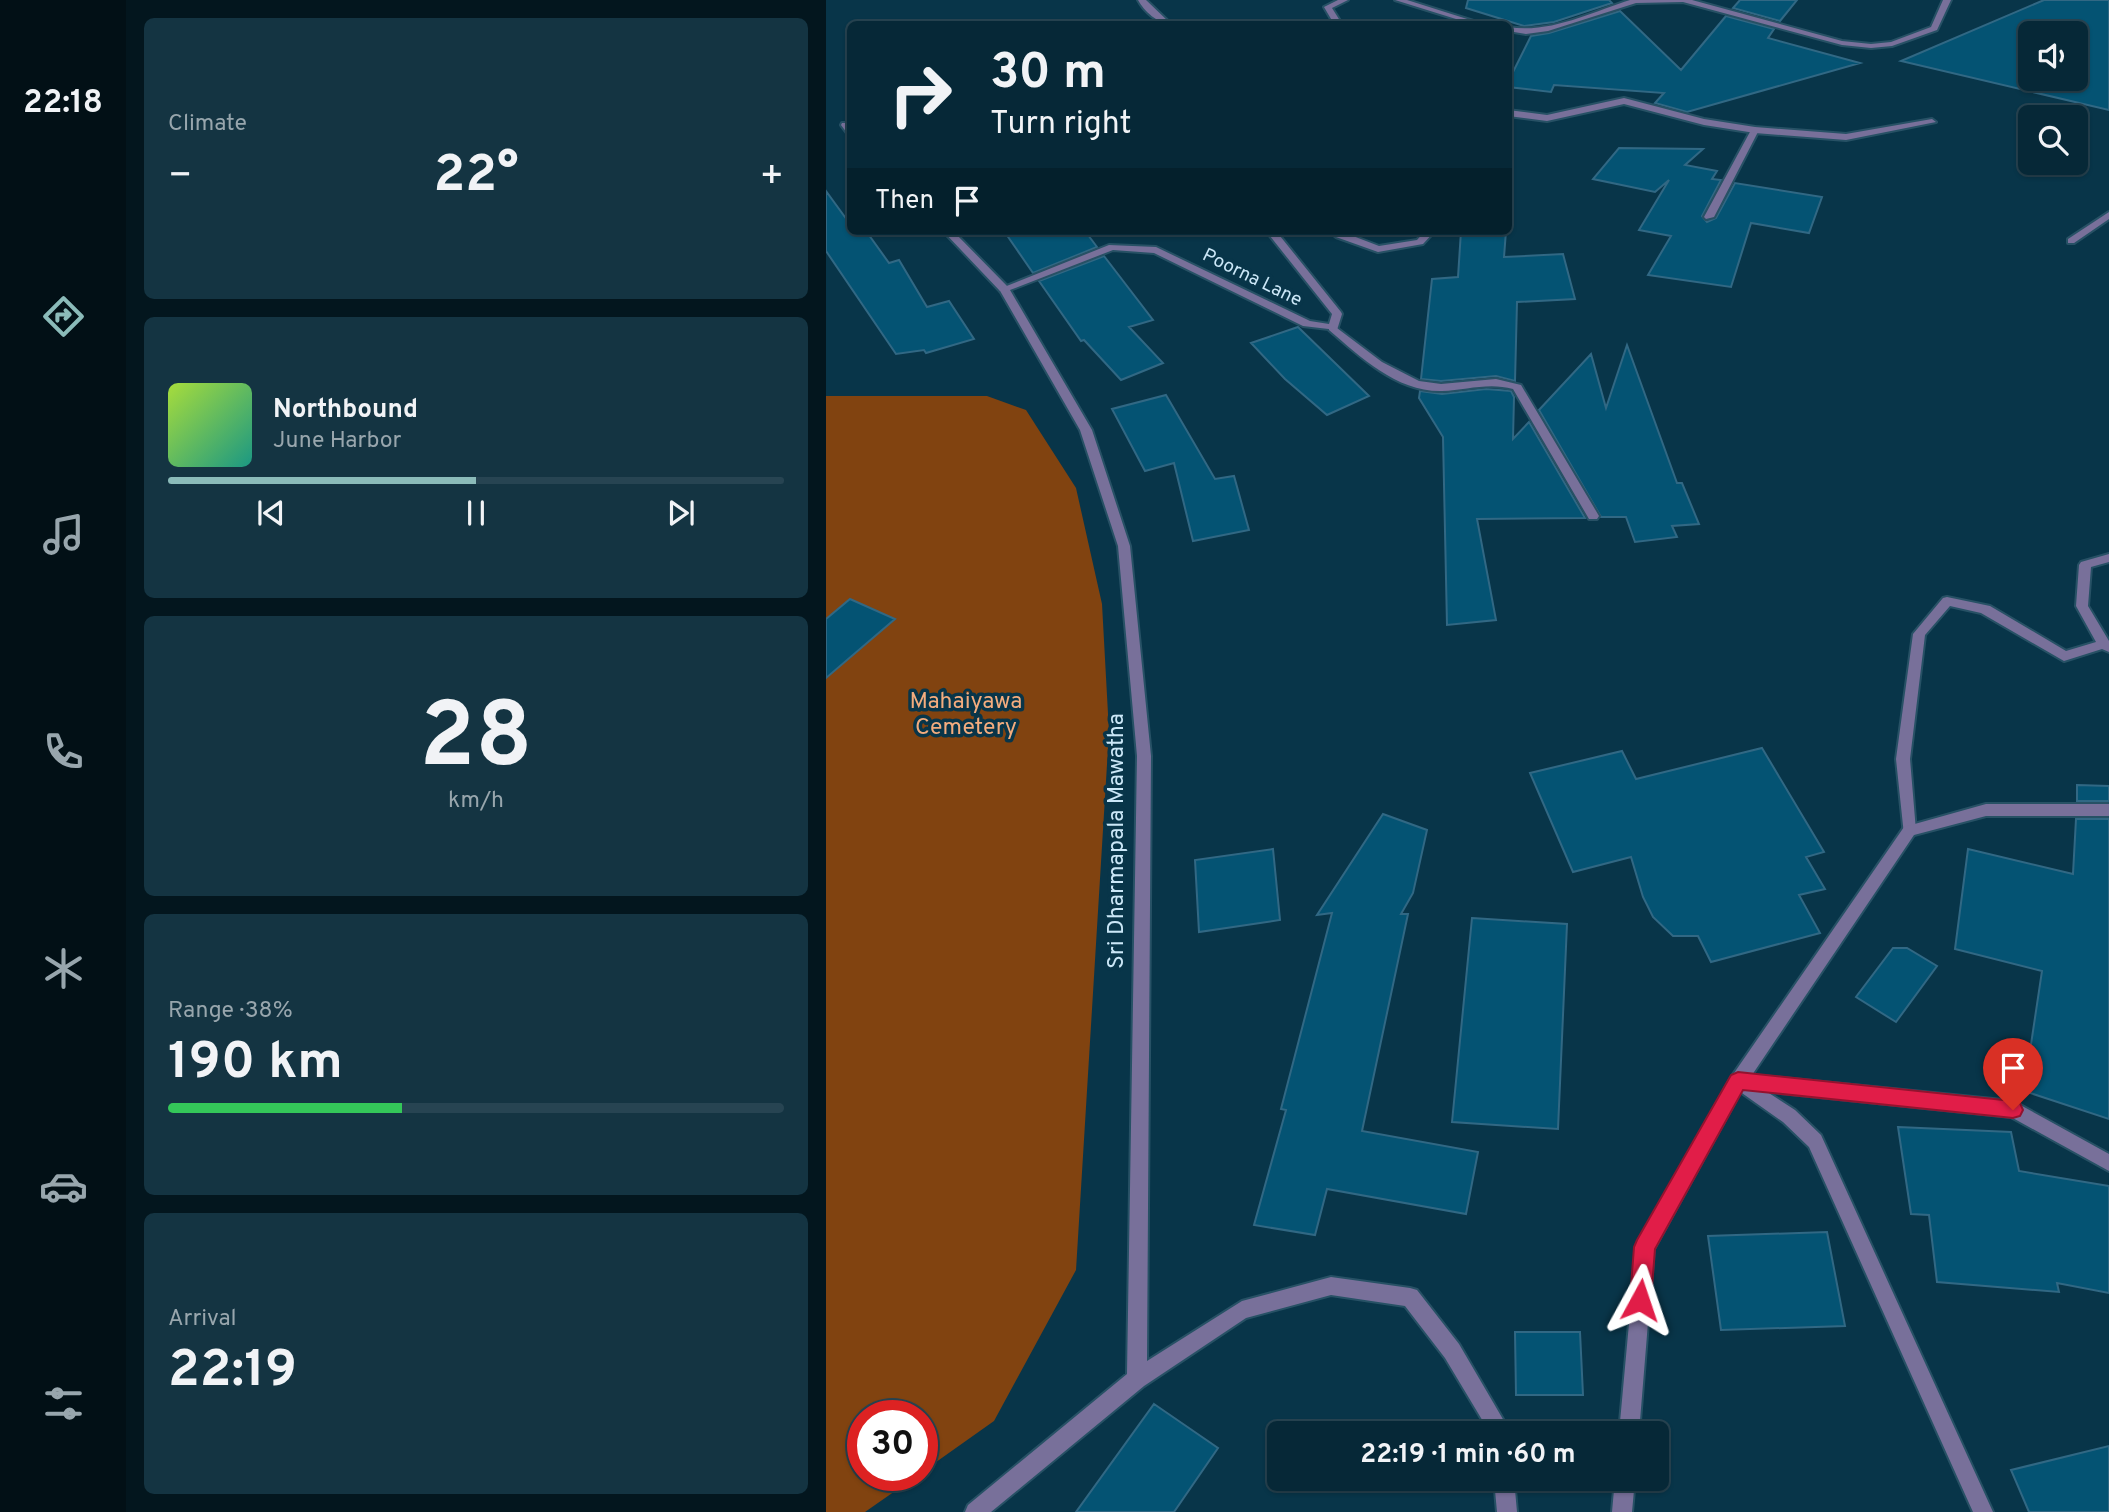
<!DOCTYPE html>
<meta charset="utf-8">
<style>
:root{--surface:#062837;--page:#143442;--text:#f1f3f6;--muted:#98a6ad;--line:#274452;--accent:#8bbbb9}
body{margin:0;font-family:Overpass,sans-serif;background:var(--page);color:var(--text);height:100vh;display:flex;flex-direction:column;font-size:26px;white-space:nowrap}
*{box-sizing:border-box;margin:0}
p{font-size:23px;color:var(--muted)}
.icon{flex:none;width:38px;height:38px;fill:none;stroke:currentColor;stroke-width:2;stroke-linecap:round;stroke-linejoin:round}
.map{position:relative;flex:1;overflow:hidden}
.side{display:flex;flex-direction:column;gap:18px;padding:18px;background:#03161e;width:700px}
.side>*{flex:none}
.guide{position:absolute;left:21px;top:21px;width:665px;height:214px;border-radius:10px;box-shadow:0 2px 5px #0004,0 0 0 2px var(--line);background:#062837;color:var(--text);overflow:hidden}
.tools{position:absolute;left:1192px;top:21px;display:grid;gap:14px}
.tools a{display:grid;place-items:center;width:70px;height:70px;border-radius:10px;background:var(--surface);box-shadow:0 2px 5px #0004,0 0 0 2px var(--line);font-size:35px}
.speed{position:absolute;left:21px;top:1400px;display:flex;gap:14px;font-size:35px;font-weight:700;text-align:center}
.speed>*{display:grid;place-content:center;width:91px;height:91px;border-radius:50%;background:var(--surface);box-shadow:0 2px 5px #0004,0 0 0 2px var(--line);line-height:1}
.speed .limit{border:10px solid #d22;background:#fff;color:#111}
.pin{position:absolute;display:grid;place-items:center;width:60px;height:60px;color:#fff;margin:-72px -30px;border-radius:50% 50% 50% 0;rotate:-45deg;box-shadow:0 0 7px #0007}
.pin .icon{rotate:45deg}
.me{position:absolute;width:77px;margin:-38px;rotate:5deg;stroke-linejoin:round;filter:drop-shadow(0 0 5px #0008)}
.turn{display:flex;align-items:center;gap:24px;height:147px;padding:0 28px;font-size:32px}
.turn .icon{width:91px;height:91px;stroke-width:2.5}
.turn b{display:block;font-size:49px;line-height:60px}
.then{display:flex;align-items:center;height:66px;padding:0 28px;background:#0003;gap:14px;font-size:26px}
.big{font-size:52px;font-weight:700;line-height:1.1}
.side .widget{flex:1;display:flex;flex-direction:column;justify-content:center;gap:10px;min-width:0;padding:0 24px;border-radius:10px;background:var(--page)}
.side .dial{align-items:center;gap:0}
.dial b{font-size:91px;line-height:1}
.song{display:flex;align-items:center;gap:21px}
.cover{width:84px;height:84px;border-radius:10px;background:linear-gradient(135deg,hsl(80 70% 55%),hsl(170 70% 35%))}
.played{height:7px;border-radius:4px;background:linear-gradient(90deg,var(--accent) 50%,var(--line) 50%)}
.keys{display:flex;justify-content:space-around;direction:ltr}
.heat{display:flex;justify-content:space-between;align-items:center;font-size:38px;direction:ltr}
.charge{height:10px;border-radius:5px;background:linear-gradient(90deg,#34c759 38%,var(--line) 0)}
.trip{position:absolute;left:441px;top:1421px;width:402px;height:70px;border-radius:10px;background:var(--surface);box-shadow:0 2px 5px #0004,0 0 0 2px var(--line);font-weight:700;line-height:70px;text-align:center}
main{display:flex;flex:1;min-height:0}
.dock{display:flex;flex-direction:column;width:126px;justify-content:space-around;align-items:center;background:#021016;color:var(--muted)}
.dock .icon{width:49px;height:49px}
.dock .selected{color:var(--accent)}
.dock b{font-size:32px;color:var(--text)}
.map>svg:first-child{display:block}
</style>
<main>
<nav class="dock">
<b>22:18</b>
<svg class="icon selected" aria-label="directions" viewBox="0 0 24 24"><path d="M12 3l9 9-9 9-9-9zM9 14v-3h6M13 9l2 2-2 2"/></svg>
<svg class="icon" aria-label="music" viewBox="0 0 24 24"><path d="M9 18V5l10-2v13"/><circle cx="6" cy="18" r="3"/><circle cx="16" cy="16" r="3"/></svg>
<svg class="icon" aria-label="phone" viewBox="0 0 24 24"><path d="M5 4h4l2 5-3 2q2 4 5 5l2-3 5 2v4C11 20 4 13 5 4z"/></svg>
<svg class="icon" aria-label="climate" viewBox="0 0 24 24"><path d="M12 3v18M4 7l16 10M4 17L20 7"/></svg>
<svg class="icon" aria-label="car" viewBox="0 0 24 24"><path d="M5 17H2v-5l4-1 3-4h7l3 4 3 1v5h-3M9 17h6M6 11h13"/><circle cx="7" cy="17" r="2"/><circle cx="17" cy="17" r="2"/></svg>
<svg class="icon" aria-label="filters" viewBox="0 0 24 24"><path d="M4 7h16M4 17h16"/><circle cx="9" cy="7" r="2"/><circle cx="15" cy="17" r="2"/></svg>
</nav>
<section class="side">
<div class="widget"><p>Climate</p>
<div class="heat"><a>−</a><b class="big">22°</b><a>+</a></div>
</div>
<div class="widget">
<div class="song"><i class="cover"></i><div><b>Northbound</b><p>June Harbor</p></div></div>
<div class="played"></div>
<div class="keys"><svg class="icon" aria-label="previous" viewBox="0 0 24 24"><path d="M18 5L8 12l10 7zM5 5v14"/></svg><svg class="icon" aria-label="pause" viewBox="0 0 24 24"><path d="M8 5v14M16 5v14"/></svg><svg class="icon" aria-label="next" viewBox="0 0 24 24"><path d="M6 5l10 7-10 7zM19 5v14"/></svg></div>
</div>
<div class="widget dial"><b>28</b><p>km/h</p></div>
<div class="widget"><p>Range · 38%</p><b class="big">190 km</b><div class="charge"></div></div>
<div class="widget"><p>Arrival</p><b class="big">22:19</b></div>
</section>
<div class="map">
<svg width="1283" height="1512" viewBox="0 0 1283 1512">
<rect width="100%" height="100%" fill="#083549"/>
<path fill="#814310" d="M0,396H161L200,410L250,488L276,604L283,732L250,1270L168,1421L96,1472V1416H37V1475H92L39,1512H0Z"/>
<path fill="#045373" stroke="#316884" stroke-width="2" fill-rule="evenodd" d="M642,0H783L786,3L728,22L698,26L640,8Z
M914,0H971L954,21L907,8Z
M1218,0H1283V110L1075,61ZM1204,33H1250V79H1204Z
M794,11L855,70L900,16L948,29L942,38L1034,63L861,112L829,103L838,93L728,85L725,92L682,87V82L705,36L723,33Z
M793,148L877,149L859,165L891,171L886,179L895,180L876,216L881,222L890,218L909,183L996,197L983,233L925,223L905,287L822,275L845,236L813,230L843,180L829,192L767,179Z
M0,191L24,224V231H40L63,263L73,260L101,307L123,301L148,339L100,353L98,350L70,354L0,251Z
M178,231H259L271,247L207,273Z
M635,231H680L678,257L737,254L749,299L691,302L689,381L670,376L615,381L595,379L606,279L632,277Z
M278,256L327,320L303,327L337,363L295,380L258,340L255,341L213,281Z
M472,327L543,396L501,415L459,379L425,343Z
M801,345L851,483H856L873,524L846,526L851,537L809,542L800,517H775L713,410L765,354L780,408Z
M660,389L685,391L688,397L687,439L703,422L759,518L651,519L670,620L621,625L617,437L593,398L594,391L616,394Z
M340,395L389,479L408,476L423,530L367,541L348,463L319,471L286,409Z
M24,599L69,619L0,678V619Z
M936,748L998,852L980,857L999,889L973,895L994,933L885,962L872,936H847L827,917L817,897L805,857L747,872L704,773L796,751L810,779Z
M1251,785L1283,786V801H1251Z
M557,814L601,830L587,893L575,914H582L536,1131L652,1152L640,1214L501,1189L489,1235L428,1225L460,1110L455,1109L506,913L491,915Z
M1250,819H1283V1119L1198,1091L1216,971L1129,949L1142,849L1247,874Z
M447,849L454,920L373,932L369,860Z
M646,918L741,924L732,1129L626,1122Z
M1067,948H1081L1111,966L1070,1022L1030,997Z
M1072,1127L1185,1132L1193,1171L1283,1186V1293L1231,1283L1233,1292L1111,1282L1103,1215L1085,1214Z
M1001,1232L1019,1326L895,1330L882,1236Z
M689,1332H754L757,1395H690Z
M328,1404L392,1448L348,1512H250Z
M1283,1446V1512H1203L1185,1470Z"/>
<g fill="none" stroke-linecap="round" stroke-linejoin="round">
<g stroke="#275165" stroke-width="4">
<path id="service" d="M16,123H22L24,133H21L15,125Z
M929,127L933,130L888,217L880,219L878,217L925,130Z
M1283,212V219L1248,243H1242V239Z
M117,231H127L182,287V291H174Z
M507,325L556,362L593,381L615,384L670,379L695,385L773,516L771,519H763L687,389C663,382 640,390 616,391C571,392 536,358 503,330V326Z
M1283,554V562L1265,567L1262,606L1283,641V652L1276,649L1238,661L1155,613L1124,606L1099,635L1084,759L1090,831L1088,835H1078L1070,759L1087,634L1117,598L1121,597L1164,606L1240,651L1270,642L1250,606L1253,565L1255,562Z
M912,1073L969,1110L995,1135L1167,1512H1147L983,1147L957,1122L906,1086L904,1081L906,1076Z"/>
</g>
<g stroke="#275165" stroke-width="4">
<path id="minor" d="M312,0H320L345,24C332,24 318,11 312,0Z
M512,0H522L506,8L516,24H508L498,7Z
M569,0H581L657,24H646Z
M804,0H866L1016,41L1045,44L1065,42L1105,27L1117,0H1125L1111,30L1066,46L1045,48L1016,45L857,2L810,3L722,31L700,34L682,31V27C724,34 766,12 804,0Z
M798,98L878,119L929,127L1020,134L1106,119L1110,122L1020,140L929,133L878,125L798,104L721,121L682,116V110L721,115Z
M440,231H450L515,312L516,314L511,330L477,326L328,253L287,250L184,290L266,430L304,546L325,756L321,1361L416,1301L505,1277L584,1288L591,1290L633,1344L685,1433H664L619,1358L579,1306L505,1295L420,1318L318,1386L165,1512H139L142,1505L301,1374L311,756L292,546L254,430L173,289L283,245L330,247L484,321L503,324L506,314Z
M503,231H514L553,246L591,240L599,231H609L597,244L552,252L510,237Z
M1160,804H1283V816H1160L1088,835L926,1075L1187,1101L1283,1154V1171L1185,1117L916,1089L828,1249L813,1433H793L810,1247L813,1241L906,1076L1078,827Z
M668,1479H688L691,1512H671Z
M789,1479H809L806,1512H786Z"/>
</g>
<use href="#service" fill="#78709a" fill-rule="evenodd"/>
<use href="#minor" fill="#78709a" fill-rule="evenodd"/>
</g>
<path fill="#e11d48" stroke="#92132f" stroke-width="2" d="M912,1072L1187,1101L1194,1103L1197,1110L1194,1116L1187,1118L917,1090L829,1249L825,1300L822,1308L814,1311L807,1308L804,1300L808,1247L811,1240L905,1075Z"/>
<g text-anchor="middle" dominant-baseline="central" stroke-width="7" stroke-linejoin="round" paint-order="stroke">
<g font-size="19" fill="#cbe7f7" stroke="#083549">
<text transform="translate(426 278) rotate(26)">Poorna Lane</text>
</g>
<g font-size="23" fill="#f3ac7e" stroke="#083549">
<text x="140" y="702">Mahaiyawa<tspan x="140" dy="26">Cemetery</tspan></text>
</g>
<g font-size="23" fill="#cbe7f7" stroke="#083549">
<text transform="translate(291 841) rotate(-90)">Sri Dharmapala Mawatha</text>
</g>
</g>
</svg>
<div class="tools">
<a><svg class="icon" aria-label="sound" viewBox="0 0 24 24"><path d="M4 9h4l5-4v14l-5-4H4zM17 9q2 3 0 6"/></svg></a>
<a><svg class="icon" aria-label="search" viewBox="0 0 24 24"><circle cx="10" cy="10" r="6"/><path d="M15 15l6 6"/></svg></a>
</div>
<div class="speed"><div class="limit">30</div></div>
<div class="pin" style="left:1187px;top:1110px;background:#d93025"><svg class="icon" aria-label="arrive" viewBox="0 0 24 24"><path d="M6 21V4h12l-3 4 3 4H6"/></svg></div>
<svg class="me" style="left:814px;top:1300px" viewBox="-20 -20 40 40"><path d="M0-17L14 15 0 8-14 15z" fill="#e11d48" stroke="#fff" stroke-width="4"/></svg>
<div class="trip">22:19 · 1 min · 60 m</div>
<div class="guide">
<div class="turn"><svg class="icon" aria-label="right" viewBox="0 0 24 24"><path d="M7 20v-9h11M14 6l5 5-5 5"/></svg><div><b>30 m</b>Turn right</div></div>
<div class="then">Then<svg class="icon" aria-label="arrive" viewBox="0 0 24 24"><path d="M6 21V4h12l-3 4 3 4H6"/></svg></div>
</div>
</div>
</main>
